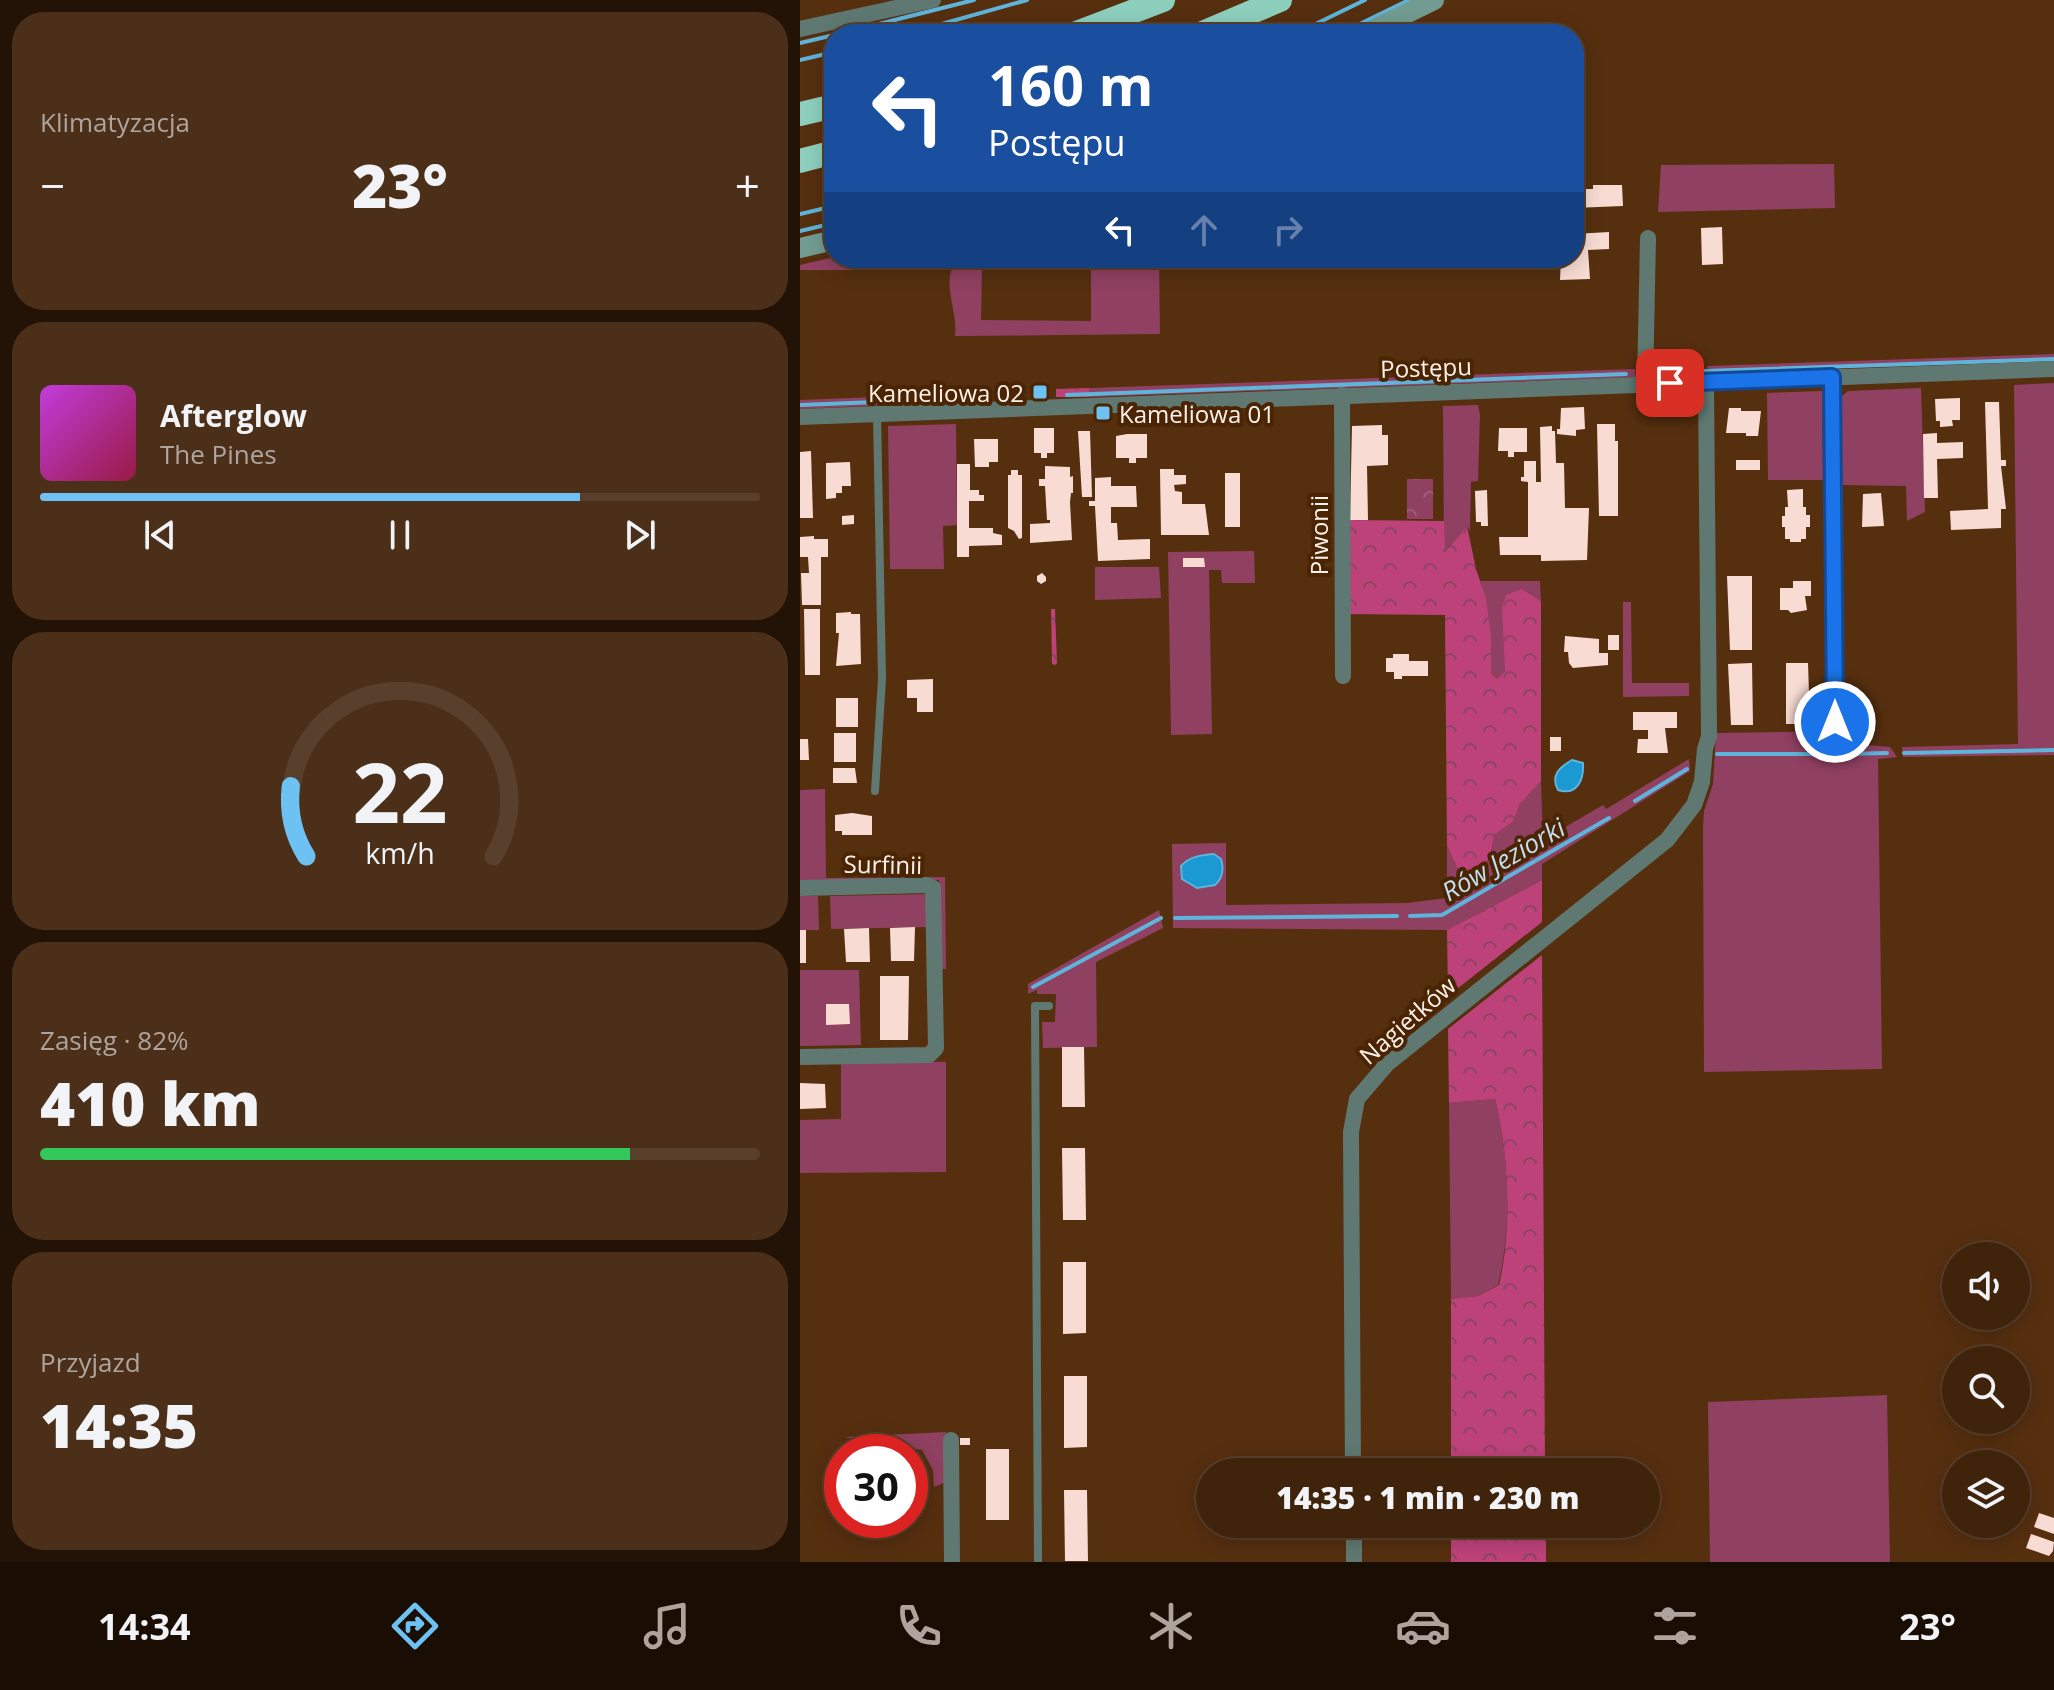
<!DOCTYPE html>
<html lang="pl">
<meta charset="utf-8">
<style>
:root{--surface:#40230b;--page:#4b2f19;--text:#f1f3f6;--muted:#aea49d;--line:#59402c;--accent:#6ec2f3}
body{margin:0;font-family:"Open Sans",sans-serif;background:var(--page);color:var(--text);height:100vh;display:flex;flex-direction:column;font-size:30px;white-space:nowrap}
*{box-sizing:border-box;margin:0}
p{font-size:26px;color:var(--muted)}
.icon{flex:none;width:44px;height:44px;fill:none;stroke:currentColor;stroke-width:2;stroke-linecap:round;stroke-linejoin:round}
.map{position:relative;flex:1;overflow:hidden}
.drawer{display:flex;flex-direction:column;gap:12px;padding:12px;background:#231306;width:800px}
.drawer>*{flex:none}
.guide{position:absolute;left:24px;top:24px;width:760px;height:244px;border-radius:32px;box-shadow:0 4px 20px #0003,0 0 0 2px var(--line);background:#1a4fa0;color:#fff;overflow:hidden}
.fabs{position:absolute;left:1142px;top:1242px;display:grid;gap:16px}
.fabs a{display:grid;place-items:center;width:88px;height:88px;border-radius:50%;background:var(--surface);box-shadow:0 4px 20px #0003,0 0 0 2px var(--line);font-size:40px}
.speed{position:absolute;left:24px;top:1434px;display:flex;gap:16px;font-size:40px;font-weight:700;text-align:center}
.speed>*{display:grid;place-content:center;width:104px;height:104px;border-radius:50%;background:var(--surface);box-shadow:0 4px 20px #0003,0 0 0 2px var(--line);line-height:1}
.speed .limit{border:12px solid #d22;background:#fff;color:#111}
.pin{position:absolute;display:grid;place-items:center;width:68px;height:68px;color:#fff;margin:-34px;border-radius:16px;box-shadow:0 4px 12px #0006}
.me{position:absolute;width:88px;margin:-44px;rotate:0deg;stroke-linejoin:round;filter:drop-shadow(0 0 6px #0008)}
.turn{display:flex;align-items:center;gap:28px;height:168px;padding:0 32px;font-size:36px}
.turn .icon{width:104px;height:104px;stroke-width:2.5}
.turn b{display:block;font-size:56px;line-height:68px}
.lanes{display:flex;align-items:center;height:76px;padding:0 32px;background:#0003;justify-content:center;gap:40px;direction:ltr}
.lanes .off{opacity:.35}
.big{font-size:60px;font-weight:800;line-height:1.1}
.drawer .card{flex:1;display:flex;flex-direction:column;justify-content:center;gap:12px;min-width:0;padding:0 28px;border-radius:32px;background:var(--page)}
.drawer .dial{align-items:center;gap:0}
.dial svg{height:208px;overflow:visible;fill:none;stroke:var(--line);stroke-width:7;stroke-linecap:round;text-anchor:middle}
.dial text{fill:var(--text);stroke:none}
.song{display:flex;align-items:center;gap:24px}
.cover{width:96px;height:96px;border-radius:12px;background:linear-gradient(135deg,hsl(290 70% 55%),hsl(340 70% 35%))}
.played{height:8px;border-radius:4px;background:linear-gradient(90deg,var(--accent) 75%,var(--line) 75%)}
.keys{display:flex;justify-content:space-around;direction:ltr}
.heat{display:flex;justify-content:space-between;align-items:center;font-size:44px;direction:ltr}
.charge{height:12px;border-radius:6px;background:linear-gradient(90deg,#34c759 82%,var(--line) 0)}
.trip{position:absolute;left:396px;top:1458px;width:464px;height:80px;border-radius:40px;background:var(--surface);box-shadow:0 4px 20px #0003,0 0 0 2px var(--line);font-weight:800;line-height:80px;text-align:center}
.menu{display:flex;height:128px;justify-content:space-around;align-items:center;background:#1a0e04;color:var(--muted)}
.menu .icon{width:56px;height:56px}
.menu .on{color:var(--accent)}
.menu b{font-size:36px;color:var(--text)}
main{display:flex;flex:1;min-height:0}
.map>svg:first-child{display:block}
</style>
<main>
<section class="drawer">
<div class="card"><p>Klimatyzacja</p>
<div class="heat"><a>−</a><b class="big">23°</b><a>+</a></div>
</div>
<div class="card">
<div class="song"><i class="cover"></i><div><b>Afterglow</b><p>The Pines</p></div></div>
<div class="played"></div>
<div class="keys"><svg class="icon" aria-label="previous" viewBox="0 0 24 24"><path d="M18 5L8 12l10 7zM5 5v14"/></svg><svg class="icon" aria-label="pause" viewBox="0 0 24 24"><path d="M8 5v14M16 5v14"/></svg><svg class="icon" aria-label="next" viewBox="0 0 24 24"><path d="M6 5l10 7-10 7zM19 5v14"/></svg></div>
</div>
<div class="card dial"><svg viewBox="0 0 100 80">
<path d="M14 69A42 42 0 1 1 86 69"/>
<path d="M14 69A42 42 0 0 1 8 42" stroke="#6ec2f3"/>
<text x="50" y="56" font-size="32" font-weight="700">22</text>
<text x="50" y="72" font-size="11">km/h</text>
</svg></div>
<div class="card"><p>Zasięg · 82%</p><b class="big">410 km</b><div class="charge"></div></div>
<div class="card"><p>Przyjazd</p><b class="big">14:35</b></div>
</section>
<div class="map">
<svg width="1254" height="1562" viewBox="0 0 1254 1562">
<defs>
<pattern id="forest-crowns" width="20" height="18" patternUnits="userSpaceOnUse" patternTransform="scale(2)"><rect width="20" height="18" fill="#be427a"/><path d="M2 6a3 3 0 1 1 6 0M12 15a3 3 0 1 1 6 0" fill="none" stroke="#8b4563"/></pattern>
<pattern id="park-crowns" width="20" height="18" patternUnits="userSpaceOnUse" patternTransform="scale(2)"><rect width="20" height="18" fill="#904061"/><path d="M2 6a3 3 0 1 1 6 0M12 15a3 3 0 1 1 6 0" fill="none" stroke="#a05c78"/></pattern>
</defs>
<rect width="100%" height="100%" fill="#562f0f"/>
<path fill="#904061" d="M1034,164L1035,208L858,212L861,165Z
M34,257L92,258L93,270H0V265Z
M258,258H359L360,334L155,336C158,315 144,286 152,269H182L181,320L291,321V267L258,268Z
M1254,354V361L908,372L907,366Z
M835,369L836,377L289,397V388Z
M1254,383V755L1103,757L1102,747L1218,744L1214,385Z
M1121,388L1125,512L1107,521L1106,486L1042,485L1041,397L1048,391Z
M1022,391L1023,480H968L967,393Z
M178,393V397L158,402L0,409V400Z
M678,405L680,415L678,481L671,482L670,531L667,526L644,553L643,406Z
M156,424L157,525L143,526L144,569H90L88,426Z
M454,551L455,583H422L421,570H409L412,734L371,735L368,552Z
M295,567H359L361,598L295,600Z
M680,581H740L741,601L722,589L705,656V671L697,679L691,673C691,642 690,612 680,581Z
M823,602H831L832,683H889V696L823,697Z
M1034,731L1033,759H1039L1044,738L1047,736L1055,744L1090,747L1097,757L1078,759L1082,1069L904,1072L903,826L904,811L913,784L916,733Z
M889,759L890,771L742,864V880L647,930L373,928L372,844L426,843V905L607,903L647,898V846L658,869L671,882C687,867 692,857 694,835L713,822L720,804L741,781L743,840L803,805L806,809Z
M25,789L26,878L145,877L146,969H140L139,880L0,881V790Z
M128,894L129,927L31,929L30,896Z
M0,896H18L19,930H0Z
M359,910L363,928L296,962L297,1047L243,1048L242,1022H255L256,994H237V990L228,994V984Z
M0,970H59L61,1045L0,1046Z
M41,1060L146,1062V1172L0,1173V1120L41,1119Z
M695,1099C709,1154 712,1230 698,1285L678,1296L651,1299L649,1103Z
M1087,1395L1090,1562H910L908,1402Z
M146,1432V1482L134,1487L133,1470L122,1450L44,1437Z"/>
<path fill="url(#forest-crowns)" d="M289,388V397H256V389Z
M547,520L644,521L645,552L667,526L676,569L686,599L691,636V673L697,679L705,671L702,607L706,595L722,589L741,601V781L720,804L713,822L694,835C692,857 686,867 670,882L658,869L647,846L645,615L547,614Z
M251,609H255L257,663L255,665L252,664Z
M742,880V922L648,996L647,930Z
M742,955L745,1472H651V1299L678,1296L699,1285C712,1230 709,1154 695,1099L649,1103L648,1029Z
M651,1524H746V1562H651Z"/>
<path fill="url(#park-crowns)" d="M607,479H633V519H607Z"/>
<path fill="#1a99d3" stroke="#5eb4da" stroke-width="2" d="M772,760L783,763C784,780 777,796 758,790C750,775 760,767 772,760Z
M414,854L421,859C424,869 423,878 415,885L397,888L382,879L381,866C390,856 402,855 414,854Z"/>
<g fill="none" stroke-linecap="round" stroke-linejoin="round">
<path stroke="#5eb4da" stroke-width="4" d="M39,34L174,0
M106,34L227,0
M495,34L565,0
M539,34L609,0
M0,43L34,35
M0,60L34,52
M0,214L34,206
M0,231L34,223
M876,372L1254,359
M267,395L826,374
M0,405L152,399
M1104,753L1254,750
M917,754H1028
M1043,754L1087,753
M835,801L887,769
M610,916L642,915L809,818
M375,918L597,916
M233,987L361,918"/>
</g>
<path fill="#f8dcd4" d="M793,185H822L823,206L774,208V189H793Z
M922,227L923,264L902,265L901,228Z
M809,232V249L788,250L790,279L760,280L761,258H774V234Z
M1160,398V420H1152L1153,426L1140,427V421H1136L1135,399Z
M1185,402H1199L1201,460H1206V466H1201L1206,509H1201V528L1151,530L1150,511L1188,509Z
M784,407L785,429L776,430V436L757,434V429H760L761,408Z
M929,408H941V411H961L958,436H946V433H926Z
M797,424H815V441H818V516H799Z
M582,425V435H588V465L567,466L568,520H550L552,426Z
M752,426V431H755L756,463H764L765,508H789L787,560L741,561V555H700L699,537H728V482L721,481V477H724V461H736V482H741L740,427Z
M234,428H254V453H247V458H241V453H234Z
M699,428H727V452H714V457H708V451H698Z
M278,431H290L292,497H282Z
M1137,433V443L1163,442V458L1137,459L1138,498H1124L1123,434Z
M327,434H347V458H336V463H329V458H316V436Z
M174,439H198V462H189V467H175Z
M11,451L13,518H0V452Z
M936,460H960V470H936Z
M50,462L51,486H42V493H36V498L26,499V463Z
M157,464H170V490H179V495H184V501H169V528H193V533L202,535V545L169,546V557H157Z
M245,466L270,467V477L273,476V493H271L270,502L272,540L230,543V524L250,523V520H247L245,486H239V479H245Z
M360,469H374V475H386V484L374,485L375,491L382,492V504H405L409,535H361Z
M211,470H218V475H222V538L219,539L214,531L208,528V475H211Z
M425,473H440V527H425Z
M311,477V486H336L337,507H311V523H317L318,540L350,539V559L298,561L295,506H289V501H295V478Z
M1003,489V507H1006V515H1010V527H1006V539H1001V542H990V539H985V527H982V516H985V507H988L987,490Z
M687,490L688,526H681V522H676L675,491Z
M1081,493L1084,526L1062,527L1063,494Z
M54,515V524L42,525V516Z
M14,536V539H28V557H21V605H2L1,573H9L8,557H0V537Z
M383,558H404L405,567H383Z
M242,573L246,577V581L241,584L237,581V576Z
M927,576H952V650H930Z
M993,581H1011V596H1005L1007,610L991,613L988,610H980V588H993Z
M4,609H20V675H5Z
M51,612V614H60L61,664L36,666L39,633H36V613Z
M808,635H819V650H808Z
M765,636L799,639V653H808V665L773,668L769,663L768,652H764Z
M593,654H609V661H628V676H602V679H594V672H586V658H593Z
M952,663L953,725H931L928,664Z
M986,663H1008L1010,724H986Z
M133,679V712H117V698H107V680Z
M36,698H58V727H36Z
M833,712H877V728H865L868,753H837L838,739H848V730H833Z
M34,733H56V762H34Z
M750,737H761V751H750Z
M0,739H8L9,760H0Z
M33,768H55L57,783H33Z
M52,813L72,816V835H42V831H35V815Z
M115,927L114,961H91L90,928Z
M69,928L70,962H46L44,929Z
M0,930H6V963H0Z
M80,976H109L108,1040H80Z
M26,1004H49L50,1024L26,1025Z
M262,1047H284L285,1107H262Z
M0,1083L25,1084L26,1108L0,1109Z
M262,1148H285L286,1220H263Z
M263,1262H286V1333L263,1334Z
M264,1376H287V1447L264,1448Z
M160,1438H170V1445H160Z
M186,1449H209V1520H186Z
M264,1490H287L288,1561H265Z
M1239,1513L1254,1518V1534L1234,1527Z
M1231,1534L1254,1542L1253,1551L1249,1556L1226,1548Z"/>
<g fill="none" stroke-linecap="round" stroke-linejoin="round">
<path stroke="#5f7972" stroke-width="8" d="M75,791L82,679L77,414
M238,1562L235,1006H249"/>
<path stroke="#5f7972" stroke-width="16" d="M0,29L133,0
M1032,377L1035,722
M845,384L848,238
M542,395L543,676
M0,417L1254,369
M0,888L127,885L133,888L136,1048L129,1055L0,1057
M151,1440L152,1562
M553,1472L551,1132L557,1099L587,1064L867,840L894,805L902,782L905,749L909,736L906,382
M554,1524V1562"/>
<path stroke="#729c91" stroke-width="20" d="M565,34L634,0
M0,248L34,240"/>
<path stroke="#8dcfbd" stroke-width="24" d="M274,34L363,0
M400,34L480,0
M0,114L34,106
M0,161L34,152"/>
</g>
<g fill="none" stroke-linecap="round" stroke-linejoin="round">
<g stroke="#114b97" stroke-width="20">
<path id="route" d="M870,383L1032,377L1035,722"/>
</g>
<use href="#route" stroke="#1a73e8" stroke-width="14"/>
</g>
<g fill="#6ec2f3" stroke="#4b2403" stroke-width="3">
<rect x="232" y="384" width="16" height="16" rx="4"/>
<rect x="295" y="405" width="16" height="16" rx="4"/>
</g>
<g text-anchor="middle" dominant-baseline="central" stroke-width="8" stroke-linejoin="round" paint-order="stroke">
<g font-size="24" fill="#fcf2eb" stroke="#4b2403">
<text transform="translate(626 367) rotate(-2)">Postępu</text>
<text transform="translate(518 535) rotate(-90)">Piwonii</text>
<text transform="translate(83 864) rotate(1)">Surfinii</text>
<text transform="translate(607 1020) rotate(-41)">Nagietków</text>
</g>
<g font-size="24" fill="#fcf2eb" stroke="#4b2403" text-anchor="end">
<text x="224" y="392">Kameliowa 02</text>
<text x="319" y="413" text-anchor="start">Kameliowa 01</text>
</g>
<g font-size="26" font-style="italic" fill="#c2dff1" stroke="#4b2403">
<text transform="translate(703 859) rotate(-30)">Rów Jeziorki</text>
</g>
</g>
</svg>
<div class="fabs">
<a><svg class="icon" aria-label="sound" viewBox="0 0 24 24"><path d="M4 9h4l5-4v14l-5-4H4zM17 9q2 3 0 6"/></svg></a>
<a><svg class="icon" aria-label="search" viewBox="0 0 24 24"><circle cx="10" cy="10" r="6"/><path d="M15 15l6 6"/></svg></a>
<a><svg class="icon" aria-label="layers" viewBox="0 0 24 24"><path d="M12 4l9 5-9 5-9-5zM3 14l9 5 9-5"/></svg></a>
</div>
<div class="speed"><div class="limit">30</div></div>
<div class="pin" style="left:870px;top:383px;background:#d93025"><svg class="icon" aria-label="arrive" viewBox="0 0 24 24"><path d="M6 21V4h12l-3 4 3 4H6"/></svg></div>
<svg class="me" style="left:1035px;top:722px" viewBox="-20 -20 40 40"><circle r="17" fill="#1a73e8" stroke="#fff" stroke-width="3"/><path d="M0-11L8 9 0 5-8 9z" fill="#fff"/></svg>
<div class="trip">14:35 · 1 min · 230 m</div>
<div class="guide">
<div class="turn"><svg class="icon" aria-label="left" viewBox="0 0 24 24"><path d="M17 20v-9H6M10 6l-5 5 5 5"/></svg><div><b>160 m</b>Postępu</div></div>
<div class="lanes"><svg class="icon" aria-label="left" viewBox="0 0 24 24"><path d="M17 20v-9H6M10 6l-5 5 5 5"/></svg><svg class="icon off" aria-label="ahead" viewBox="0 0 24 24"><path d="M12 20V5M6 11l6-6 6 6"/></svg><svg class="icon off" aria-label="right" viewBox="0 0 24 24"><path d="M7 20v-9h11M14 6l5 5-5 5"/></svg></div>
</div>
</div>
</main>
<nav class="menu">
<b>14:34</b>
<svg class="icon on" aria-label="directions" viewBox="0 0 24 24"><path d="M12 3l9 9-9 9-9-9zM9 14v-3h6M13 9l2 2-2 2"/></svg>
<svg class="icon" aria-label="music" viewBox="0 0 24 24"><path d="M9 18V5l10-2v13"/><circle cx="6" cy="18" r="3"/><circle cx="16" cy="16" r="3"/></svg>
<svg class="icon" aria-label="phone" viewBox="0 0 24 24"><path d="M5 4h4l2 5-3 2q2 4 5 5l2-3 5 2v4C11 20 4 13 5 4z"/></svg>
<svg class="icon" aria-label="climate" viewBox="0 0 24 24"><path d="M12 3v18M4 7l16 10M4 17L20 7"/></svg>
<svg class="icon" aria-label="car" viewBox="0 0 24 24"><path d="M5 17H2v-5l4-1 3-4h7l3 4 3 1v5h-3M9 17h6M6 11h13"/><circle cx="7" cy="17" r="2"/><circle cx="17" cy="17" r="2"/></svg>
<svg class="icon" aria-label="filters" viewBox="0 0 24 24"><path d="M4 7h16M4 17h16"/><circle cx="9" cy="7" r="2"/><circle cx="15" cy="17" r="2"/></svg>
<b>23°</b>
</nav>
